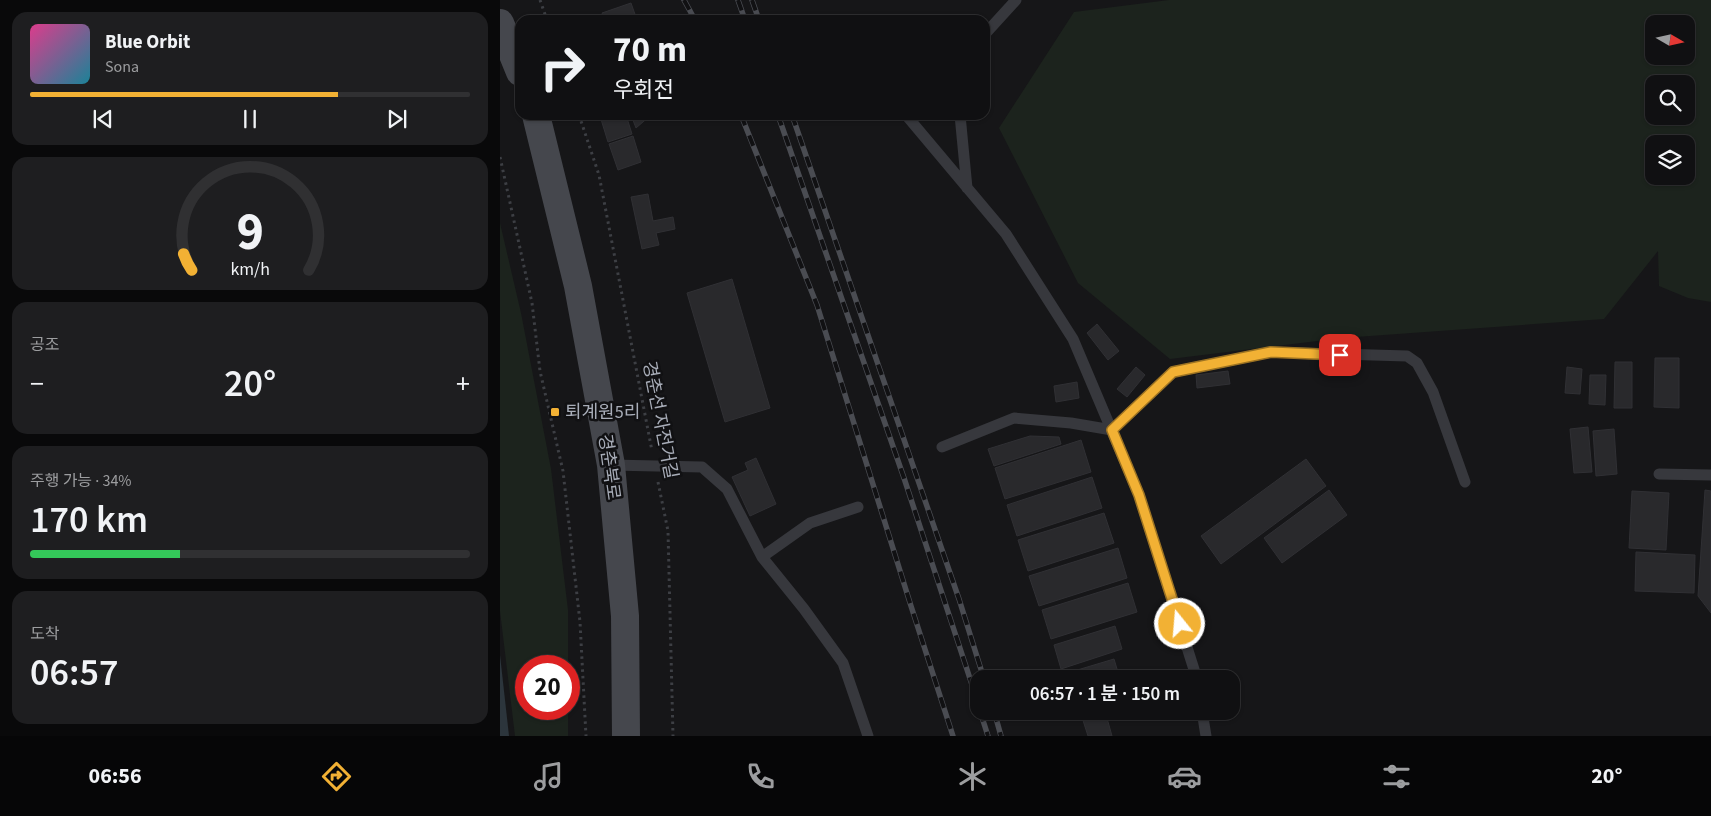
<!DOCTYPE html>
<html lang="ko">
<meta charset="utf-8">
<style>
:root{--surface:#101012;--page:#1e1e20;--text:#f1f3f6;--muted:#9c9d9f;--line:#303032;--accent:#f2b134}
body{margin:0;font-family:"Source Sans 3","Noto Sans KR",sans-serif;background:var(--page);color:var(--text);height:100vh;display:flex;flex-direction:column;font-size:19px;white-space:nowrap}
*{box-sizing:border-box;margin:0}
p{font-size:16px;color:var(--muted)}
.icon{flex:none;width:28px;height:28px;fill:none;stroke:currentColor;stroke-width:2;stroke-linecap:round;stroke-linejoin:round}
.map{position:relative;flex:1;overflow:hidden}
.sheet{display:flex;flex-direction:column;gap:12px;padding:12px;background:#09090a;width:500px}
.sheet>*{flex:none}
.top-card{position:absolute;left:15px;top:15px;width:475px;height:105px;border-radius:15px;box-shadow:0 1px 4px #0004,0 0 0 1px var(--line);background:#101012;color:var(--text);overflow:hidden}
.needle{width:32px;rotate:99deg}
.buttons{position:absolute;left:1145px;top:15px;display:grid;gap:10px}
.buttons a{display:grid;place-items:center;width:50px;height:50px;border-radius:10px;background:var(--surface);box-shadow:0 1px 4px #0004,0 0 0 1px var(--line);font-size:25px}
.speed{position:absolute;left:15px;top:655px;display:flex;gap:10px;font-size:25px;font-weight:700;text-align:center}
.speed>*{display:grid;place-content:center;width:65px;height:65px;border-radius:50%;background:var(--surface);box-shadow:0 1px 4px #0004,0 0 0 1px var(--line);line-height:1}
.speed .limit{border:8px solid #d22;background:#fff;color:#111}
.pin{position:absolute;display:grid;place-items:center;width:42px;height:42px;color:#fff;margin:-21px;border-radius:10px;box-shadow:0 2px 8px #0006}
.me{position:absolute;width:55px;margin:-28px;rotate:343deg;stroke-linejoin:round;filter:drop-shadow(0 0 4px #0008)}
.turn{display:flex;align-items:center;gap:18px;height:105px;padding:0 15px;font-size:22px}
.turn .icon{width:65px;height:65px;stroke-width:2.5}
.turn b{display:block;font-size:35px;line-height:42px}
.big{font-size:38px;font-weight:600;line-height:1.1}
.sheet .card{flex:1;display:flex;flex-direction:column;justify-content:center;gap:8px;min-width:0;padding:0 18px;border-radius:15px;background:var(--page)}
.sheet .dial{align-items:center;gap:0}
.dial svg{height:130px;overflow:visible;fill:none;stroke:var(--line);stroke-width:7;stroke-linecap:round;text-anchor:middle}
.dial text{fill:var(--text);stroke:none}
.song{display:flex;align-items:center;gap:15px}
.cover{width:60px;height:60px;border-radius:8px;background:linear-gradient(135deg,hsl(330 70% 55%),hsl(190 70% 35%))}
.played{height:5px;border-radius:2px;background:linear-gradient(90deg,var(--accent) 70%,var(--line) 70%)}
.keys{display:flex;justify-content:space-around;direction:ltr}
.heat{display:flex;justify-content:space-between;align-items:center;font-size:28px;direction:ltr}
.charge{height:8px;border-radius:4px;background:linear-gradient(90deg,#34c759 34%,var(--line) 0)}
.trip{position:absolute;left:470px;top:670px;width:270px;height:50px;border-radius:15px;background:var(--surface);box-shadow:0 1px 4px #0004,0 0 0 1px var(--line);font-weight:600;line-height:50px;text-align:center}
.tabs{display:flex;height:80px;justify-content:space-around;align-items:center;background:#060607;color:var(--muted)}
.tabs .icon{width:35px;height:35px}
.tabs .on{color:var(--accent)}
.tabs b{font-size:22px;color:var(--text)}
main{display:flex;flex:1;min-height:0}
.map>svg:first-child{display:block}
</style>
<main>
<section class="sheet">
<div class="card">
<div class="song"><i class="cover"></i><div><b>Blue Orbit</b><p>Sona</p></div></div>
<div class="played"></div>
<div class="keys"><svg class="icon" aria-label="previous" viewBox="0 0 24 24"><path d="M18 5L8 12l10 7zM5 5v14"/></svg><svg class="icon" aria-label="pause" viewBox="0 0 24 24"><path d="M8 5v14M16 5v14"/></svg><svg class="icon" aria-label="next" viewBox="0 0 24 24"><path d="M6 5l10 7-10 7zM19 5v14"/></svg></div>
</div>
<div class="card dial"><svg viewBox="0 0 100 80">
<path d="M14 69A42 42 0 1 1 86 69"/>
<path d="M14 69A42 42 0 0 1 9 59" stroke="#f2b134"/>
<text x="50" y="56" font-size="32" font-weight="700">9</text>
<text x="50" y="72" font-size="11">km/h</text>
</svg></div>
<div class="card"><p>공조</p>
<div class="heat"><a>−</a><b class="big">20°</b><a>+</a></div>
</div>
<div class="card"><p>주행 가능 · 34%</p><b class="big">170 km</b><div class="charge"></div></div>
<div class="card"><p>도착</p><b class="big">06:57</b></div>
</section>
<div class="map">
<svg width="1211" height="736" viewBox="0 0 1211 736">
<rect width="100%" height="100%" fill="#161618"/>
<path fill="#1c231d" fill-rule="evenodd" d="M669,0H1211V302L1188,298L1159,286L1158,251L1104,319L842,338L670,359L578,283L499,128L574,12ZM1154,24H1186V56H1154ZM1154,84H1186V116H1154ZM1154,144H1186V176H1154Z
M0,223L21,313L51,469L68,610V666H26V709H68V736H15L0,611Z"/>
<path fill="#2c353c" d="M0,655L9,736H0Z"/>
<path fill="#29292c" stroke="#303034" d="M131,3L137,20H105L102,13Z
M104,115H126L132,134L108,142L100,116Z
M131,115H151L136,128Z
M133,136L141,162L118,170L109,144Z
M148,194L153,221L173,217L175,229L156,233L159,245L142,249L131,197Z
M232,279L270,408L225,422L187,293Z
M597,324L619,351L608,360L587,333Z
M1155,358H1179V408L1154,407Z
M1115,362H1132V408H1114Z
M636,367L645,375L627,397L617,389Z
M1067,367L1082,369L1080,394L1065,393Z
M728,371L730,384L697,388L696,375Z
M1090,375H1106L1105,405L1089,404Z
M577,382L579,398L556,402L554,386Z
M1088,427L1092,472L1074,473L1070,429Z
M1114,429L1117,474L1096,476L1093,431Z
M530,436L559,437L561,444L494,466L488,449Z
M581,440L591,472L505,499L495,468Z
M256,458L276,504L250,516L232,477L248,470L245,463Z
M806,459L826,486L721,564L701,536Z
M592,477L602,508L517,536L507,505Z
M829,490L847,515L782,563L764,538Z
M1205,490L1211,491V613L1198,596Z
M1132,491L1169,493L1166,550L1129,548Z
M604,513L614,543L528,571L518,540Z
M618,548L627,578L539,606L529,576Z
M1136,552L1195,555L1194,593L1135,591Z
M628,583L637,612L551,639L542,610Z
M615,626L622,649L561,669L554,645Z
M614,659L620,679H565L564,674Z
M580,711H605L612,736H588Z"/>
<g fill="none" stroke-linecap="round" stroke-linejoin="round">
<path stroke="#3d3f44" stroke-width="3" stroke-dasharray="2.5 4" stroke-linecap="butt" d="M40,0L47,20
M79,115L99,175L152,451
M0,157L32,303L40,371L63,471L80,622L86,736
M158,482L168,531L173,736"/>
<path stroke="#37383d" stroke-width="11" d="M485,34L516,0
M406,115L506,234L573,339L639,495L697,679
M460,115L467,188
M442,447L514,418L571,423L612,430L673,372L771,352L907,356L917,363L933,392L965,482
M111,465L202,467L227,489L262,557L304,609L343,663L368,736
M1159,474L1211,475
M262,557L310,523L358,507
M702,711L706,736"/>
<path stroke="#45474d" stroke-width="28" d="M0,23L20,72
M36,115L78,286L111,465L125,616L126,736"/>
<g stroke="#4a4c52" stroke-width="5.5">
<path id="rail" d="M184,0L195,20
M238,0L245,20
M252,0L259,20
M241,115L317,305L411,606L453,736
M278,115L404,478L479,706
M292,115L459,599L484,679
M480,711L488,736
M494,711L501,736"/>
</g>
<use href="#rail" stroke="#111113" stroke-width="4" stroke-dasharray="11" stroke-linecap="butt"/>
</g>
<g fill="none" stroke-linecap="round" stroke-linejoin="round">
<g stroke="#9d7322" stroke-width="12">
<path id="route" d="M680,624L639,495L612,430L673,372L771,352L840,355"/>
</g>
<use href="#route" stroke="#f2b134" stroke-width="9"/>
</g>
<rect fill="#f2b134" stroke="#111113" stroke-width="2" x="50" y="407" width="10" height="10" rx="2.5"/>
<g text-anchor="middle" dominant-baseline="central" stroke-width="5" stroke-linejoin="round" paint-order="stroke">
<g font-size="18" fill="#a8adb8" stroke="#111113" text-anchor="start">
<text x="65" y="412">퇴계원5리</text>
</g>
<g font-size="18" fill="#a8adb8" stroke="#111113">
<text transform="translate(160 420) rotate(79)">경춘선 자전거길</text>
<text transform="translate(109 467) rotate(82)">경춘북로</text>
</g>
</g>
</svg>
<div class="buttons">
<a><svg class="needle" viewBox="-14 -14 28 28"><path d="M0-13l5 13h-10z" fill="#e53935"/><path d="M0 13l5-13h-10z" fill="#9c9d9f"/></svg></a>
<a><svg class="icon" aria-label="search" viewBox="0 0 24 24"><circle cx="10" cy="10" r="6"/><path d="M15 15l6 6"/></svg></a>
<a><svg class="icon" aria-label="layers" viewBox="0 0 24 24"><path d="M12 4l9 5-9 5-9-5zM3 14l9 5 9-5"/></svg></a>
</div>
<div class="speed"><div class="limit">20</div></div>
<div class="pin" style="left:840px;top:355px;background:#d93025"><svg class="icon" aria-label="arrive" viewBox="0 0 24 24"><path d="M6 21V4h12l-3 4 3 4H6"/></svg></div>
<svg class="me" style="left:680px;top:624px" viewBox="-20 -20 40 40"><circle r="17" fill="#f2b134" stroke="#fff" stroke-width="3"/><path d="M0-11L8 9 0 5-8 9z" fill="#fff"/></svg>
<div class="trip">06:57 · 1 분 · 150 m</div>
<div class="top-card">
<div class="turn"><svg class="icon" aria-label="right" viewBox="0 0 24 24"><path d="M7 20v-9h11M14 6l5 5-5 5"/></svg><div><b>70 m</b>우회전</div></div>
</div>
</div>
</main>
<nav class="tabs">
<b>06:56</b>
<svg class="icon on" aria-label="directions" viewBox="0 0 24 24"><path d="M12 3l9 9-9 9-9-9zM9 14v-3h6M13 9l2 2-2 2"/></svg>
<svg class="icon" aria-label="music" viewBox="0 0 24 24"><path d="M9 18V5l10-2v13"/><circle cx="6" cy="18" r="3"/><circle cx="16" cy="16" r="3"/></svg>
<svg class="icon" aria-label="phone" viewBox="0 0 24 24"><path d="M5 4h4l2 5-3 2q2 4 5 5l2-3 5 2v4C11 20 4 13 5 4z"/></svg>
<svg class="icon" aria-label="climate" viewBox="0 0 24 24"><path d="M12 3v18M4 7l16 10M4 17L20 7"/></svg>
<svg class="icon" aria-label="car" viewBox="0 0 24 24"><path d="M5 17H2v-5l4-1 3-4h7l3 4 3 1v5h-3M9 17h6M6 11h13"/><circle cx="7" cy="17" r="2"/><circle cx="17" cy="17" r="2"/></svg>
<svg class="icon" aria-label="filters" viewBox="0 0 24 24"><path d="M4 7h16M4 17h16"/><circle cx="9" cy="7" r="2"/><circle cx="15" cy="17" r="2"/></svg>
<b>20°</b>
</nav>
